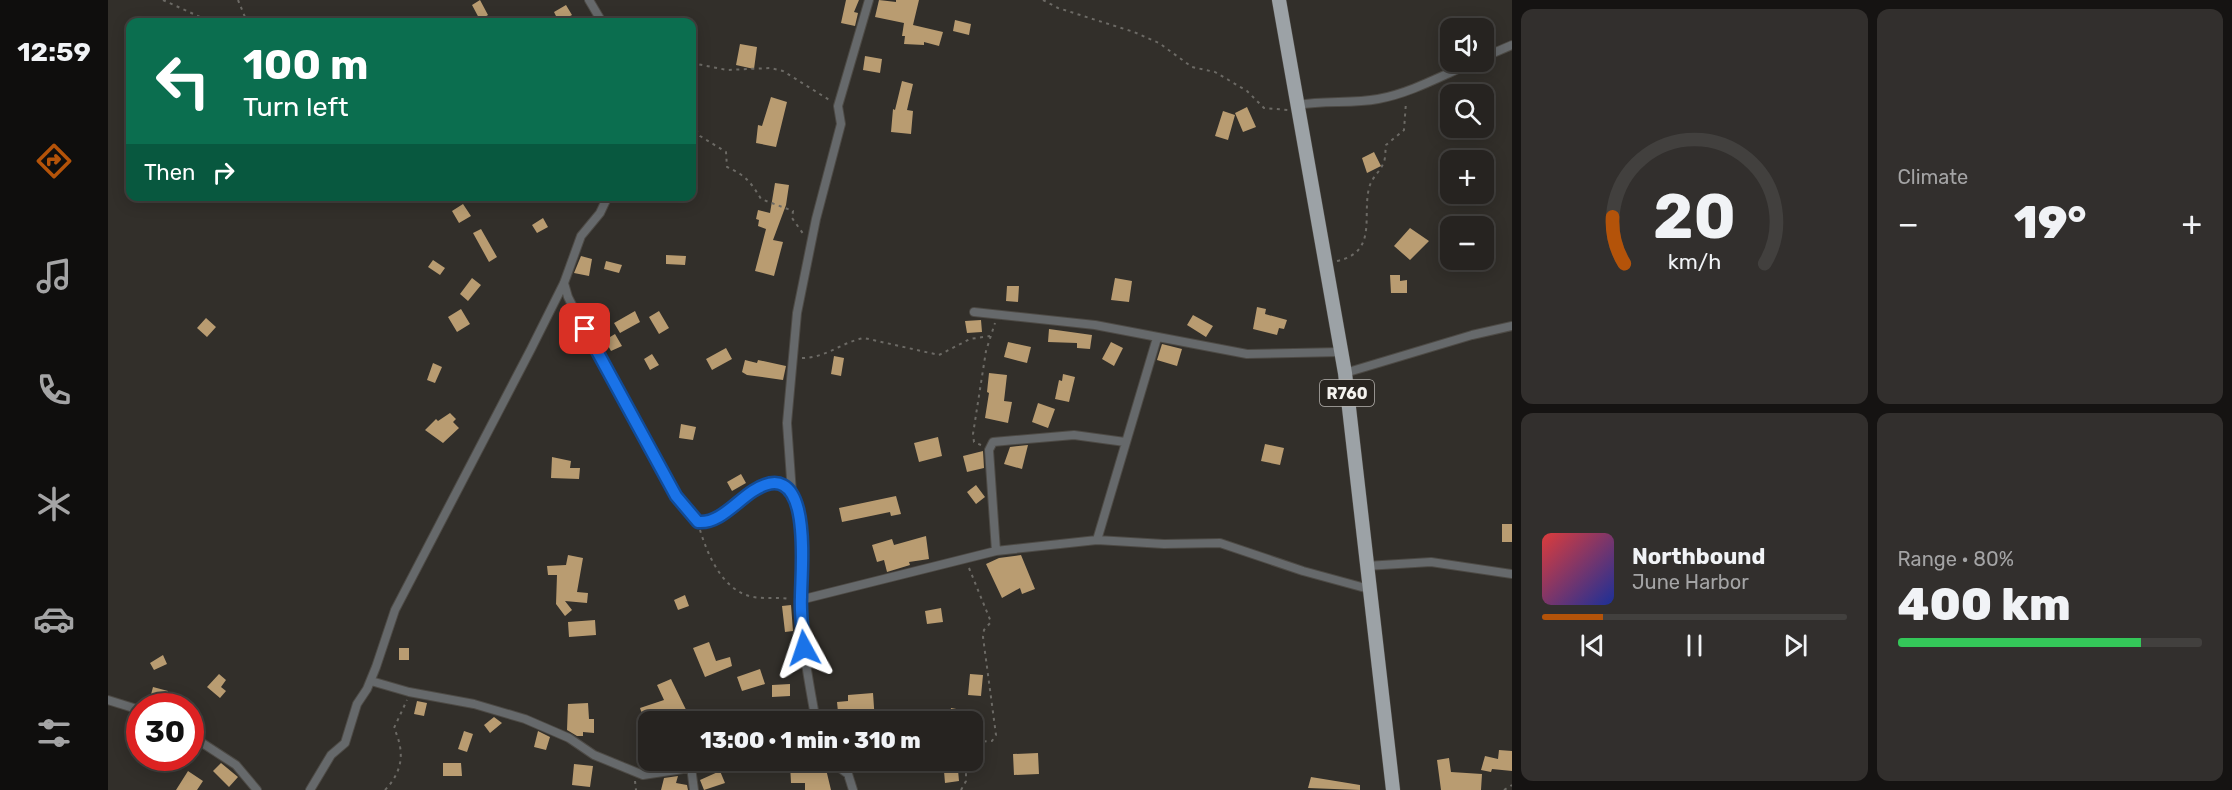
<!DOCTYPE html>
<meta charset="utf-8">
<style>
:root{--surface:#262320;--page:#322f2d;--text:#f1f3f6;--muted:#a4a4a5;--line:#42403e;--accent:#b45309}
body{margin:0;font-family:Rubik,sans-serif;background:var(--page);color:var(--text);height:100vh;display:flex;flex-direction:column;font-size:22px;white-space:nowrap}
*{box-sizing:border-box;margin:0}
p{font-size:20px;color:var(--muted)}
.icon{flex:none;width:33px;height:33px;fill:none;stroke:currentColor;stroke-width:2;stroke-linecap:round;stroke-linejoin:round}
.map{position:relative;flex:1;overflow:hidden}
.side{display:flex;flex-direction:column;gap:9px;padding:9px;background:#151312;width:720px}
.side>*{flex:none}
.hud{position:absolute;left:18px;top:18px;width:570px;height:183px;border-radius:12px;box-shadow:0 3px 15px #0003,0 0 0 2px var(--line);background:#0b6e4f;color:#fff;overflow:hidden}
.controls{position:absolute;left:1332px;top:18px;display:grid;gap:12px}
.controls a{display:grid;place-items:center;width:54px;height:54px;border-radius:12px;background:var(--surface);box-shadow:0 3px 15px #0003,0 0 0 2px var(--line);font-size:30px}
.speed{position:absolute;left:18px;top:693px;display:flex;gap:12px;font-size:30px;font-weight:700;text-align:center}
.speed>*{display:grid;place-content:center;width:78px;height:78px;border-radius:50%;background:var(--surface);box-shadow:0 3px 15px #0003,0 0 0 2px var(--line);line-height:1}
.speed .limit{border:9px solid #d22;background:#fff;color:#111}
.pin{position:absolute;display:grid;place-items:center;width:51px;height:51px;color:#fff;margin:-26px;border-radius:12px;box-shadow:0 3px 9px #0006}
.me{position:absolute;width:66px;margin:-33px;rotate:355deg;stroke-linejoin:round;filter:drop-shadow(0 0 4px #0008)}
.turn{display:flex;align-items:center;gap:21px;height:126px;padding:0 18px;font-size:27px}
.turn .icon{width:78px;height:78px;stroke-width:2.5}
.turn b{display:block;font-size:42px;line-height:51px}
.then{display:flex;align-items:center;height:57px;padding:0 18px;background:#0003;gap:12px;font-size:22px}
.big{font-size:45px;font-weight:800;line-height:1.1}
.side .tile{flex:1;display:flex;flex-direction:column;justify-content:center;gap:9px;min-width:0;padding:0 21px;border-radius:12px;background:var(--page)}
.side .dial{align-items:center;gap:0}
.dial svg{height:156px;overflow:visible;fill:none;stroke:var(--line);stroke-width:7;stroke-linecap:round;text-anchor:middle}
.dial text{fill:var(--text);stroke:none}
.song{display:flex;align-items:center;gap:18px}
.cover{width:72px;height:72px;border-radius:9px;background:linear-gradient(135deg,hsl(0 70% 55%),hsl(230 70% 35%))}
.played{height:6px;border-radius:3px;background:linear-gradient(90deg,var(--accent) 20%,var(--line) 20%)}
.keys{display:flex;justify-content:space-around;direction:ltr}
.heat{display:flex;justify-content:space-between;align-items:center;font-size:33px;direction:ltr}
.charge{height:9px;border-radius:4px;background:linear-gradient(90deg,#34c759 80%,var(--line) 0)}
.side .tiles{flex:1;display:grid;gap:9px;grid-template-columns:repeat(2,1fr)}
.trip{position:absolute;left:530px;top:711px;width:345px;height:60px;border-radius:12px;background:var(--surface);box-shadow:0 3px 15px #0003,0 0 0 2px var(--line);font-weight:800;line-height:60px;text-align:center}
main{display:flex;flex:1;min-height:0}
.menu{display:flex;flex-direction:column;width:108px;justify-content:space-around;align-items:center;background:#0f0e0d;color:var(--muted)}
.menu .icon{width:42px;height:42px}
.menu .active{color:var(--accent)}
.menu b{font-size:27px;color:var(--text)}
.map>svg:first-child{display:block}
</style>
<main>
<nav class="menu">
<b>12:59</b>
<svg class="icon active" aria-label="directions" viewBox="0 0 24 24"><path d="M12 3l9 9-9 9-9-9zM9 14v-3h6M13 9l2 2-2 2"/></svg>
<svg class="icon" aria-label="music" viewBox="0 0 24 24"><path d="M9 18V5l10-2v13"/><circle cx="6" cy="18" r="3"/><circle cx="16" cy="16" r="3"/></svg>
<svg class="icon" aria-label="phone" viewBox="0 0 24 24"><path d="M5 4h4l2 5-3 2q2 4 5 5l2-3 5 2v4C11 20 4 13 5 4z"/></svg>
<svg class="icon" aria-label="climate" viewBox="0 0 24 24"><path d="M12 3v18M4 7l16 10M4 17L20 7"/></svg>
<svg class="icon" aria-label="car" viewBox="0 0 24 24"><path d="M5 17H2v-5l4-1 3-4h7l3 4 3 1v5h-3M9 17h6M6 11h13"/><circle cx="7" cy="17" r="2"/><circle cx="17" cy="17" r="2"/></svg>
<svg class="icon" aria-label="filters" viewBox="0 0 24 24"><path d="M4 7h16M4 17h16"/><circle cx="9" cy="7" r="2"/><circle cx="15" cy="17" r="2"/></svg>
</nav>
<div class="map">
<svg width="1404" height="790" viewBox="0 0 1404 790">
<rect width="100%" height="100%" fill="#322f2a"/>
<path fill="#b99c71" d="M372,0L380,15L372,20L364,5Z
M738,0H751L746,12L750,13L747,26L733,23Z
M771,0L788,2V0H811L805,25L835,32L831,46L816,42V45L796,44L797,36H794L796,23L767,17Z
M458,5L464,15L451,22L446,12Z
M847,20L863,24L861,35L845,31Z
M632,44L649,47L646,69L628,65Z
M757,56L774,59L772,73L755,70Z
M794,81L805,84L799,110L805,111L803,134L783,132L785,109L787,110Z
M663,97L679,102L668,147L648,143L650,125L654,126Z
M1139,107L1148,127L1135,132L1127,113Z
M1115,111L1127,115L1120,140L1107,136Z
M1266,152L1273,166L1259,173L1254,158Z
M667,183L681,185L678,205L665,240L675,242L666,276L647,271L658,229L650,226L651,220L648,219L650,210L662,213Z
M355,204L363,216L351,223L344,211Z
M435,218L440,227L429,233L424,225Z
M1302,228L1321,241L1302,260L1286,246Z
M373,229L389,257L381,262L365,233Z
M558,255L578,256L577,265L558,264Z
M473,256L484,259L481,276L466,273Z
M325,260L337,268L332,275L320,267Z
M498,261L514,265L511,273L496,269Z
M1282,275H1292V281L1299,280V293H1283Z
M364,278L373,285L360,301L352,294Z
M1007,278L1024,281L1021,302L1003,300Z
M899,286H911L910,302L898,301Z
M1149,307L1158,309L1157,314L1179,320L1176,329L1171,328L1169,335L1145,329Z
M353,309L362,324L349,332L340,317Z
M527,311L532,322L512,333L506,323Z
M551,311L561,328L551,334L541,317Z
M1085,315L1105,326L1098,337L1079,325Z
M98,318L108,327L99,337L89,328Z
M873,320L874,332L859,333L857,321Z
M941,329L984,335L982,349L969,348V343L940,342Z
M507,334L514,346L503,351L497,340Z
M900,342L923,347L919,363L896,357Z
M1003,342L1015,348L1006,366L994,359Z
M1054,344L1074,349L1069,366L1049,360Z
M618,348L624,359L604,370L598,359Z
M544,354L551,365L542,370L536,359Z
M726,356L736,358L733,376L723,374Z
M637,360L649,363L650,360L678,366L675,380L639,375L634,372Z
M325,363L334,367L327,383L319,380Z
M881,373L899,375L896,401L904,402L900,423L877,418L881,393L879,392Z
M955,374L967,377L961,402L947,399L951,380L954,381Z
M930,403L947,409L940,428L924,422Z
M342,413L348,419L345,422L351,428L335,443L317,430L328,419L330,421Z
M573,424L588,427L585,440L571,438Z
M830,437L834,456L811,462L806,443Z
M1157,444L1176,448L1172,465L1153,461Z
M920,445L914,469L896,464L902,447Z
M875,451L876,468L859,472L855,456Z
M444,457L463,461L462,468H472L471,479L443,478Z
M633,474L638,483L624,491L619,482Z
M868,485L877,497L868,504L859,492Z
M788,496L793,514L783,516L782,512L734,522L731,508Z
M1394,524H1404V542H1394Z
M818,536L821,559L801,562L802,565L779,572L776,560L769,562L764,545L784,539L786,545Z
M460,555L475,558L469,592L480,593L479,603L457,601L464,610L457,616L448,604L449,575H440L439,566L458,565Z
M913,555L927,589L914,594L912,588L894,598L878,564L891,558Z
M577,595L581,606L570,610L566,600Z
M683,605L685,631L677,632L674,606Z
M833,608L835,622L819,624L817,611Z
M487,620L488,635L461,637L460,622Z
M601,642L608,661L622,657L624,666L597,677L585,648Z
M291,648H301V660H291Z
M55,655L59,664L46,670L42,663Z
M652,669L657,684L634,691L629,677Z
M111,674L118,680L113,687L118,691L112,698L99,687Z
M862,674L875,675L873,696L860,695Z
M563,679L584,722H563L559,712L536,720L532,708L556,700L549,685Z
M682,684V696L664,697V685Z
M45,687L60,691L56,706H40Z
M765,693L767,722H731L729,702L740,701V695Z
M309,701L319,703L316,716L306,714Z
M480,703L481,719H486V733L475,732V736H469L459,730L460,704Z
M843,708L864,712L863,722H841Z
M386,717L394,723L382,733L376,725Z
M356,731L365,734L359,752L350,749Z
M430,731L442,737L438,750L426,747Z
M1391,750L1404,751V771L1384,769L1383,772L1373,770L1377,756L1390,759Z
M930,753L931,774L906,775L905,754Z
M1341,758L1343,772L1374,774L1373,790H1333L1329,760Z
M113,763L130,777L121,787L105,771Z
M335,763H353L354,776H335Z
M694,763V771L717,765L723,790H697V783H683L682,764Z
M466,764L485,766L482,787L464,785Z
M850,770L851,781L837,783L836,771Z
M80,771L95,781L89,790H68Z
M612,771L617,783L596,790L592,780Z
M570,776L568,783L579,785L580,790H553L556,778Z
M1203,777L1252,785V790L1200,788Z"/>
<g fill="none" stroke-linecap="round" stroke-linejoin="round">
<g stroke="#4d4a45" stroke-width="10">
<path id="minor" d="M481,0L494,22
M1376,57L1404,45
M1190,105C1217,100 1243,104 1270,99C1303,93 1335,75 1366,62
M456,283L460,297L495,366L568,496L589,522C620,525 635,483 665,485C679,485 686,495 690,508C699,537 693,568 693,599C692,640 701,681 708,722
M866,312L987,325L1139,354L1233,352
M1237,373L1364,335L1404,326
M684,493L679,423L689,313L708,219L733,124L730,106L761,0
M989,540L1049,338
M888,551L881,450L885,442L966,435L1017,442
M1258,566L1323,562L1404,574
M692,600L888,551L989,540L1056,544L1112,543L1195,571L1261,589
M263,681L301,692L366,704L417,719L461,738L486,755L535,775L635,760
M0,700L32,710
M82,735L128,765L149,790
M721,760L740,774L745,790
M583,767L586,790
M202,790L223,755L237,743L249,704L259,689L268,667L287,610L423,349L456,283L473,236L492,213L500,196"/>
</g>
<g stroke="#4d4a45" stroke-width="15">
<path id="primary" d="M1171,0L1237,373L1285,790"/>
</g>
<path stroke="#6c6a65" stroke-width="2" stroke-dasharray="3 4.5" stroke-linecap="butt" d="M55,0L103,22
M130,0L139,22
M935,0L950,8L1026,32L1051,43L1084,67L1107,72L1139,91L1156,108L1180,110
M584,63L619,70L662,68L675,71L723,101
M584,123L592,136L618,152L619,167C637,175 643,182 653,199L685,211L684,218L696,235
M1229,261C1270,252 1254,217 1261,188C1264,177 1271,173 1275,164C1278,159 1277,151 1278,145L1296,130L1298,102
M694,358C718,358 734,342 756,338L831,355L862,339L882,336
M873,445L866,442L865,434L878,351L887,323
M592,530C600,556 615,591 645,597C657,599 670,597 682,599
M861,568L883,622L876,630L875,637L888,735L884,741L864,742
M527,781L528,790
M277,790C295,771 297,752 286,728L299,700
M853,790L858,781V760
M1396,790L1404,785"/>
<use href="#minor" stroke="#66696b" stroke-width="8"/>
<use href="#primary" stroke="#9ca2a6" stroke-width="14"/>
</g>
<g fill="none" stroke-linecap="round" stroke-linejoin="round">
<g stroke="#114b97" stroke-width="15">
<path id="route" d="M477,329L568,496L590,522C611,524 628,502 645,491C706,452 693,569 693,597C692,614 695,631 696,648"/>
</g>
<use href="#route" stroke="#1a73e8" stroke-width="10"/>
</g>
<g text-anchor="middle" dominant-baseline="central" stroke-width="6" stroke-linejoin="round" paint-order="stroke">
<rect fill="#292520" stroke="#b7b4b0" stroke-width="1.5" x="1212" y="380" width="54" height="26" rx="4.5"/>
<g font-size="16" font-weight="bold" fill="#f4f2ee">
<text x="1239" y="393">R760</text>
</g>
</g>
</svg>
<div class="controls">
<a><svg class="icon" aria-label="sound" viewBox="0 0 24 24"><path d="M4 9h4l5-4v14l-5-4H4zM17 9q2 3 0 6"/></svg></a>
<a><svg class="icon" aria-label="search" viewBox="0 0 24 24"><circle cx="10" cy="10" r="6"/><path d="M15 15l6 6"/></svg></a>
<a>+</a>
<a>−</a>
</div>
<div class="speed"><div class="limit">30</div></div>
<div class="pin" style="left:477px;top:329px;background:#d93025"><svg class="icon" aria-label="arrive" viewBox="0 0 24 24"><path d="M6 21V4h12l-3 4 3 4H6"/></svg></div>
<svg class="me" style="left:696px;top:648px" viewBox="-20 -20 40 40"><path d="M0-17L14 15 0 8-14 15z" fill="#1a73e8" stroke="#fff" stroke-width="4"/></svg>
<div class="trip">13:00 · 1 min · 310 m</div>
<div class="hud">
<div class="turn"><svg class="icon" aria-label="left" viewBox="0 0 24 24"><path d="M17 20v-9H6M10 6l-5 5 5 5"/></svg><div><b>100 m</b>Turn left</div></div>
<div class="then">Then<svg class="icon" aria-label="right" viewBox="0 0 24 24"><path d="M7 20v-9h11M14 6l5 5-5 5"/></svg></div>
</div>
</div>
<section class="side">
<div class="tiles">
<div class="tile dial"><svg viewBox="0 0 100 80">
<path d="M14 69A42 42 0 1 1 86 69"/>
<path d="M14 69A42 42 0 0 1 8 45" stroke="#b45309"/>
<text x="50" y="56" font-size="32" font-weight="700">20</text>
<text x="50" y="72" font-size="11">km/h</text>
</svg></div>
<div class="tile"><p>Climate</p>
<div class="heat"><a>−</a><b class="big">19°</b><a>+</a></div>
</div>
<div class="tile">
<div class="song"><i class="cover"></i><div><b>Northbound</b><p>June Harbor</p></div></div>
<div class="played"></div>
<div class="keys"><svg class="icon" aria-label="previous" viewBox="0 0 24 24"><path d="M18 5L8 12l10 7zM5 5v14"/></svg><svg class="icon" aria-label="pause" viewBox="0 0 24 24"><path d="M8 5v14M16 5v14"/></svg><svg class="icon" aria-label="next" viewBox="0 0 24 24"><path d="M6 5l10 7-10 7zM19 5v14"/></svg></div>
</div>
<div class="tile"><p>Range · 80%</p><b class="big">400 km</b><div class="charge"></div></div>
</div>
</section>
</main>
